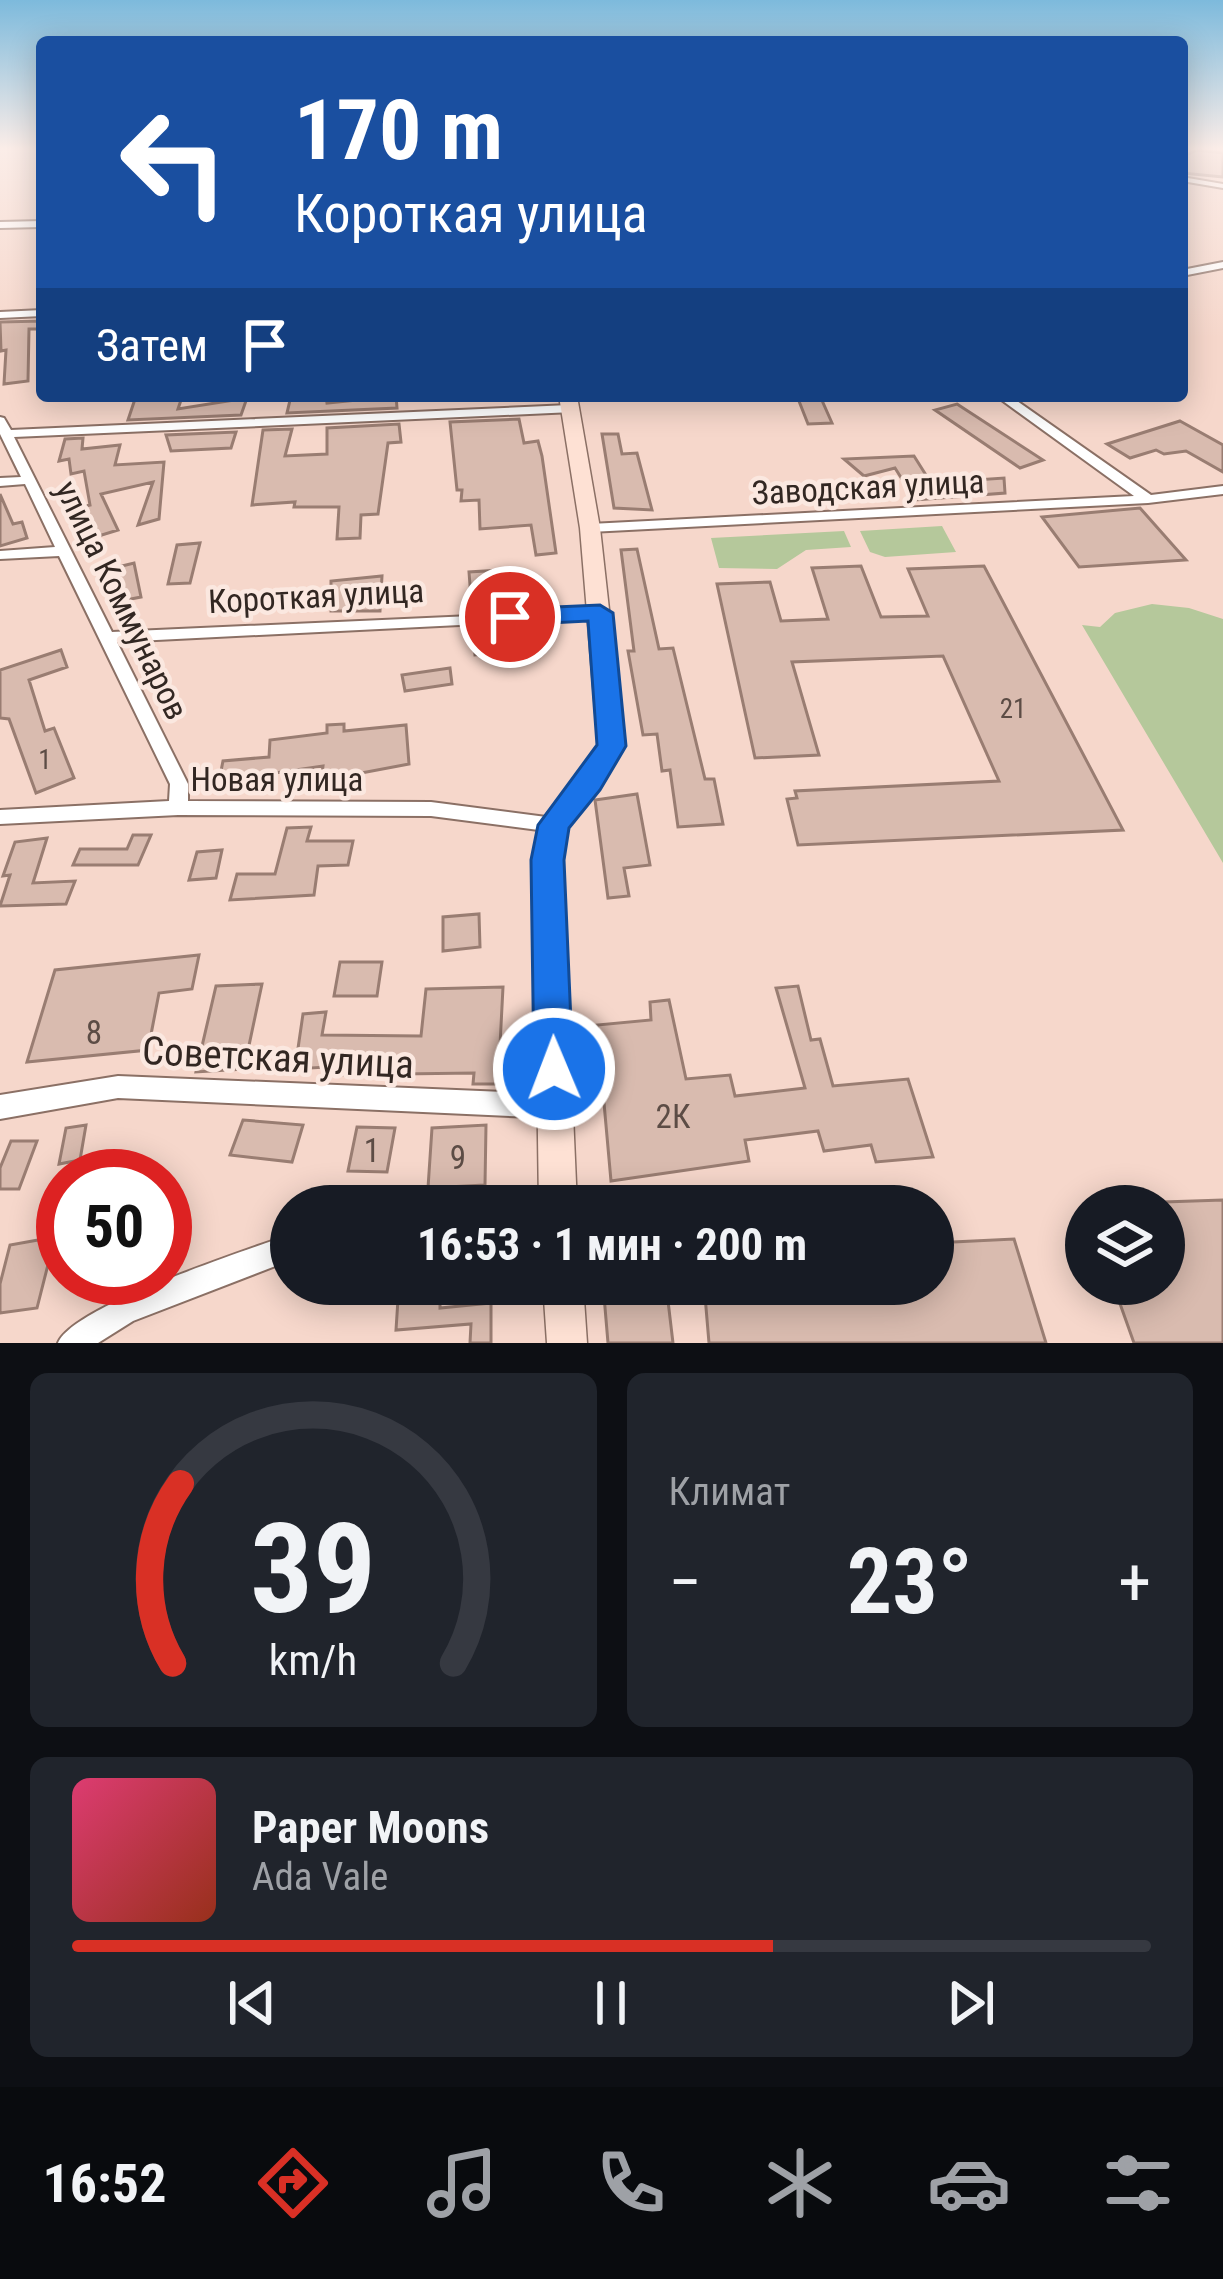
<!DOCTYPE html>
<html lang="ru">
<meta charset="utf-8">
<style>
:root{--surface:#171b24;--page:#20242c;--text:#f1f3f6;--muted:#9ea1a6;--line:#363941;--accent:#d93025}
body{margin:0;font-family:"Roboto Condensed",sans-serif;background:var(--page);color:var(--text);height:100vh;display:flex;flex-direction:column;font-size:45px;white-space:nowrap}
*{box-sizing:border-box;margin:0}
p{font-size:39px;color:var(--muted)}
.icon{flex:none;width:66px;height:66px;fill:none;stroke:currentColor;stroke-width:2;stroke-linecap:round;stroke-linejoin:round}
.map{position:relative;height:1343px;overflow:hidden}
.details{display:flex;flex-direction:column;gap:30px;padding:30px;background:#0d0f14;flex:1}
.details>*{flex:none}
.top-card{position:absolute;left:36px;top:36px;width:1152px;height:366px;border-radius:12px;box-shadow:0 6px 30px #0003;background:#1a4fa0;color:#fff;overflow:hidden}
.buttons{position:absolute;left:1065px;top:1185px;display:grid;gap:24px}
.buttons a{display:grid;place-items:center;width:120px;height:120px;border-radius:50%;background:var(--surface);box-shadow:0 6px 30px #0003;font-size:60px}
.speed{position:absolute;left:36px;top:1149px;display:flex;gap:24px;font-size:60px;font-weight:700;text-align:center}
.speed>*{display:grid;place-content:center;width:156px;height:156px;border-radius:50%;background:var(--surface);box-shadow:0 6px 30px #0003;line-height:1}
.speed .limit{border:18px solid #d22;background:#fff;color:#111}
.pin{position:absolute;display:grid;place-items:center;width:102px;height:102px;color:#fff;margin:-51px;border:6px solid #fff;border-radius:50%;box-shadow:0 3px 12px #0007}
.me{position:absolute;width:132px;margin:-66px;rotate:359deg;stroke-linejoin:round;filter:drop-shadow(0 0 9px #0008)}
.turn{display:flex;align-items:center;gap:42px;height:252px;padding:0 60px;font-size:54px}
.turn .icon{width:156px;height:156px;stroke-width:2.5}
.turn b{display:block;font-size:84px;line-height:102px}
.then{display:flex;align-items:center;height:114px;padding:0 60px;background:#0003;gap:24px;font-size:45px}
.big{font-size:90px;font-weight:700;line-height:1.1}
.details .card{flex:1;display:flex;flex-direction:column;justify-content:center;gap:18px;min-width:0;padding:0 42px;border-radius:18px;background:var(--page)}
.details .dial{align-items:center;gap:0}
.dial svg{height:312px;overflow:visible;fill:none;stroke:var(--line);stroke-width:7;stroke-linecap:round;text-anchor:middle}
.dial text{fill:var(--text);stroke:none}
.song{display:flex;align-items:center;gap:36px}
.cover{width:144px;height:144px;border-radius:18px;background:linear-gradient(135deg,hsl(340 70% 55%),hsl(10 70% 35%))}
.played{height:12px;border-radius:6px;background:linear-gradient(90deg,var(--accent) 65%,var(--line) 65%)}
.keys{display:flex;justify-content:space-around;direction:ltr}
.heat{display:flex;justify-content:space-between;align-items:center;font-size:66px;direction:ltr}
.details .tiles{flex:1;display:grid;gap:30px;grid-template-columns:1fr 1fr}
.card:last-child{grid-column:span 2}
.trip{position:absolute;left:270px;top:1185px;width:684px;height:120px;border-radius:60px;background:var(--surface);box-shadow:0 6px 30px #0003;font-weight:700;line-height:120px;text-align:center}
.tabs{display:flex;height:192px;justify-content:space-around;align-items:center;background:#090b0e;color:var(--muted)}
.tabs .icon{width:84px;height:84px}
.tabs .active{color:var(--accent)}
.tabs b{font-size:54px;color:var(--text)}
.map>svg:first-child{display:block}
</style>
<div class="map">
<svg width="1223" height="1343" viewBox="0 0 1223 1343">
<rect width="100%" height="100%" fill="#f6d7cb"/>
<path fill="#b5c89b" d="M942,526L956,552L885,557L870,552L860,531Z
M844,531L851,547L806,550L777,569L719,568L711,538Z
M1152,604L1189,608L1223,619V863L1082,625L1100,627L1115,613Z"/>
<path fill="#d9bbaf" stroke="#997d72" stroke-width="3" d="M1197,150L1223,153V177L1182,173V157Z
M42,321V329H29L28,381L4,384L6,350L1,351L0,322Z
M291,396H326L327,403L396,396L397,408L287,413Z
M797,396H820L832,423L808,424Z
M182,397L178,409L247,398L241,415L128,420L135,399Z
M957,404L1043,460L1020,468L935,410Z
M519,419L524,443L538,441L542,456L556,553L536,555L531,525L480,529L479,500L461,501L462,490H457L450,422Z
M1180,421L1223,445V472L1186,451L1164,454L1156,450L1130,458L1107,444Z
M399,424L401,442L388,443L378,514L361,515L360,538L337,539L339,507H294L295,502L252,505L263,430L292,429L285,456L327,454V428Z
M236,432L231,448L171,451L166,435Z
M602,434H618L622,454L637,453L652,510L614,508Z
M83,438L82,449L120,445L115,465L164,462L159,519L138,525L153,482L101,494L118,530L89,539L76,508L90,505L84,471L71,474L69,459L59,461L65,439Z
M914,456L931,483L1004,478L1005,493L915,500L895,468L864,476L844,459Z
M0,494L13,524L22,522L27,538L0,546Z
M1140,508L1186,560L1079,567L1042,517Z
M200,543L190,583L168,584L177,545Z
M637,549L659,649L673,648L705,779H714L723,824L678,827L670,770L662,771L657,734L643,735L628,651H634L621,550Z
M134,563L141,597L121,601L118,567Z
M861,566L881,617L928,616L908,569L984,566L1123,830L798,845L787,799L797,798L795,791L999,781L943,656L792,662L819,755L755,758L717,584L770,582L781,621L828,619L812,568Z
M519,569L523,608L472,611L469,572Z
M382,576L380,611H331V581Z
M517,627V652L475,655L473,629Z
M61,650L67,667L29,680L45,731L54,728L74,778L36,793L9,719L0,718V670Z
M450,668L452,684L405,691L402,675Z
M344,724V731L406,725L409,764L340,777L339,782L321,783L323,766L219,781L223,761L269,757L270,740L327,733V725Z
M637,794L650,865L624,868L629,896L608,898L595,800Z
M311,827L307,841H353L348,865L318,866L314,895L230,900L237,874H275L287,828Z
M133,835H151L138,865H73L80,849H127Z
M47,838L33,883L75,881L66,904L0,906L10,875L3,876L15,842Z
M222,850L216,878L189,880L197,852Z
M479,914L480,947L443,951V917Z
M199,955L192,989L159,993L148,1050L27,1062L55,970Z
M340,962H382L377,996H334Z
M262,984L244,1069L196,1072L216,986Z
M798,986L811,1040L820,1039L833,1086L908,1079L933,1157L876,1162L871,1145L824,1151L818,1131L745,1140L749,1161L611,1181L597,1025L651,1020L650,1002L669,1000L686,1079L730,1075L735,1096L805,1088L776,988Z
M503,987L498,1084H473L474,1073L325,1075L326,1067L295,1069L303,1014L326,1012L322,1035L421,1036L426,989Z
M243,1120L303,1125L292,1162L230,1155Z
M86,1125L80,1160L59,1164L66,1128Z
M486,1125L485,1185L428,1188L432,1128Z
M357,1127L395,1128L387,1172L348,1171Z
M11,1141H37L19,1189H0V1168Z
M1223,1200V1343H1134L1113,1284H1164V1202Z
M55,1237L37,1308L0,1313V1284L10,1245Z
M1014,1239L1046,1343H709L704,1284H933V1243Z
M399,1284H440V1308L491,1303V1343H470L471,1324L396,1330Z
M603,1284H666L673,1343H608Z"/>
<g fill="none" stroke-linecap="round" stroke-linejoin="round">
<g stroke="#8b7065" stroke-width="4">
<path id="minor" d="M1182,177L1223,184V188L1182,181Z
M42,221V227L0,228V222Z
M1223,262V268L1182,276V270Z
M42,310V316L0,318V312Z
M996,396H1010L1151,495L1223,486V494L1148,503L590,532L583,528L590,524L1134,496Z
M569,405L575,409L573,412L14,437L112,632L605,610L608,613L600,618L117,642L188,784V801L431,802L554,818L561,820L564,825L561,830L554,832L431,816L178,815L0,824V810L169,801L170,784L59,556L0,559V551L55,547L25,484L0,486V478L21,477L0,434V417L4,418L11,430Z
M118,1076L554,1094L562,1098L566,1106L562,1114L554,1118L118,1098L0,1119V1095Z
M291,1234V1260L133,1321L98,1343H58C74,1305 247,1251 291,1234Z"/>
</g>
<g stroke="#8b7065" stroke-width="3">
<path id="secondary" d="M559,396H577L600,528L624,745L598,789L567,828L562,860L577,1206H539L534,860L544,817L580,775L598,745L580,528Z
M543,1284H583L587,1343H547Z"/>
</g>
<use href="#minor" fill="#fff" fill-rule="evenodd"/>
<use href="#secondary" fill="#fee1d4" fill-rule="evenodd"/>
</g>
<linearGradient id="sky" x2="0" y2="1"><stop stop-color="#7dbadc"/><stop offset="0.44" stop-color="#fbede8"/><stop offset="1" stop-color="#fbede8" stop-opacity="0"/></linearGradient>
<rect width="1223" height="338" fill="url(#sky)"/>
<path fill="#1a73e8" stroke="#114b97" stroke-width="3" d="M600,605L613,613L626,746L600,790L569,828L564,860L573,1069L567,1081L554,1087L540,1081L534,1069L531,860L538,825L597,745L588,621L510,625L497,617L510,609Z"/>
<g text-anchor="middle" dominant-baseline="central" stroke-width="9" stroke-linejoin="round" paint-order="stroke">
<g font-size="27" fill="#5c4c45">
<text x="1013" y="709">21</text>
<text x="45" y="760">1</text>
</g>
<g font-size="33" fill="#322722" stroke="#fbe8e0">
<text transform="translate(868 487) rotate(-3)">Заводская улица</text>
<text transform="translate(316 596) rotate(-3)">Короткая улица</text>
<text transform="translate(122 600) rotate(64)">улица Коммунаров</text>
<text x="277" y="779">Новая улица</text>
</g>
<g font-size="33" fill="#5c4c45">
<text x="94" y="1032">8</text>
<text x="673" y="1116">2К</text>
<text x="372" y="1150">1</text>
<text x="458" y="1157">9</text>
</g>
<g font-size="39" fill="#322722" stroke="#fbe8e0">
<text transform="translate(278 1058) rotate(3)">Советская улица</text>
</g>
</g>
</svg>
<div class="buttons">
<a><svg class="icon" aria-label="layers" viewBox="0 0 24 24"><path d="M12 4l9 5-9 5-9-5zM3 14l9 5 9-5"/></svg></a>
</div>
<div class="speed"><div class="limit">50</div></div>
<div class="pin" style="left:510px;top:617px;background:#d93025"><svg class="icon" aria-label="arrive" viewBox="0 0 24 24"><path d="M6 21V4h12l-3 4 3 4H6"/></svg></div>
<svg class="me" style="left:554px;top:1069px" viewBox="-20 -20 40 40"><circle r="17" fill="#1a73e8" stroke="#fff" stroke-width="3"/><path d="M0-11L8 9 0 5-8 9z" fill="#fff"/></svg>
<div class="trip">16:53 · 1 мин · 200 m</div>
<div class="top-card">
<div class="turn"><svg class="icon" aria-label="left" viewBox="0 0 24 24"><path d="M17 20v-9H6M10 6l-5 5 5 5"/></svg><div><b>170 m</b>Короткая улица</div></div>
<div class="then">Затем<svg class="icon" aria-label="arrive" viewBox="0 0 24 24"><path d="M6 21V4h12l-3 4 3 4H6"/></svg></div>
</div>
</div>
<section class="details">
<div class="tiles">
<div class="card dial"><svg viewBox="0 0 100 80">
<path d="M14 69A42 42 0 1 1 86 69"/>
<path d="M14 69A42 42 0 0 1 16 23" stroke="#d93025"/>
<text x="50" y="56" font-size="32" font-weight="700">39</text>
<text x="50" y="72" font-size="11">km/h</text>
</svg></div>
<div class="card"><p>Климат</p>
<div class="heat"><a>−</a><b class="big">23°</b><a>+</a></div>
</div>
<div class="card">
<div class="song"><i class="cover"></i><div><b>Paper Moons</b><p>Ada Vale</p></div></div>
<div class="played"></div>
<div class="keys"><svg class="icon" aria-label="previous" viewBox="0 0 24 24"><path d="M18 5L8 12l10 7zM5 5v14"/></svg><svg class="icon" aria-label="pause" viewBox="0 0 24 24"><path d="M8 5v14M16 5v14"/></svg><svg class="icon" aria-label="next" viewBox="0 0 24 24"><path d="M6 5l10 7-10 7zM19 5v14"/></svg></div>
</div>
</div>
</section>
<nav class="tabs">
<b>16:52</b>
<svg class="icon active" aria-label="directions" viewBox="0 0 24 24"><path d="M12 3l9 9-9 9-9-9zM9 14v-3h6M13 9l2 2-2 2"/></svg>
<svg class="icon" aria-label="music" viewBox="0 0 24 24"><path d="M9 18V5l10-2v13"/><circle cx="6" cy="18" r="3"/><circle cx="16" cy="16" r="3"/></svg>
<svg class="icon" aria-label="phone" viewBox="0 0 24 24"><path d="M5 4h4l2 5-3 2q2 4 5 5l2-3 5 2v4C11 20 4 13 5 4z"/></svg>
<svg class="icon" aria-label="climate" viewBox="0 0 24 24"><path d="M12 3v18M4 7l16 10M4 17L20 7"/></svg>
<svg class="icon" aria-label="car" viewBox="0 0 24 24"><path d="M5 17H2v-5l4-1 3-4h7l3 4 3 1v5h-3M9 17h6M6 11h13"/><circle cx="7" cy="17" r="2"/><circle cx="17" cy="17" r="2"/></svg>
<svg class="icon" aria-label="filters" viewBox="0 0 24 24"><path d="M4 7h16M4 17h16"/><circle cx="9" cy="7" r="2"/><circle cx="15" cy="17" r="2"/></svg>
</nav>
